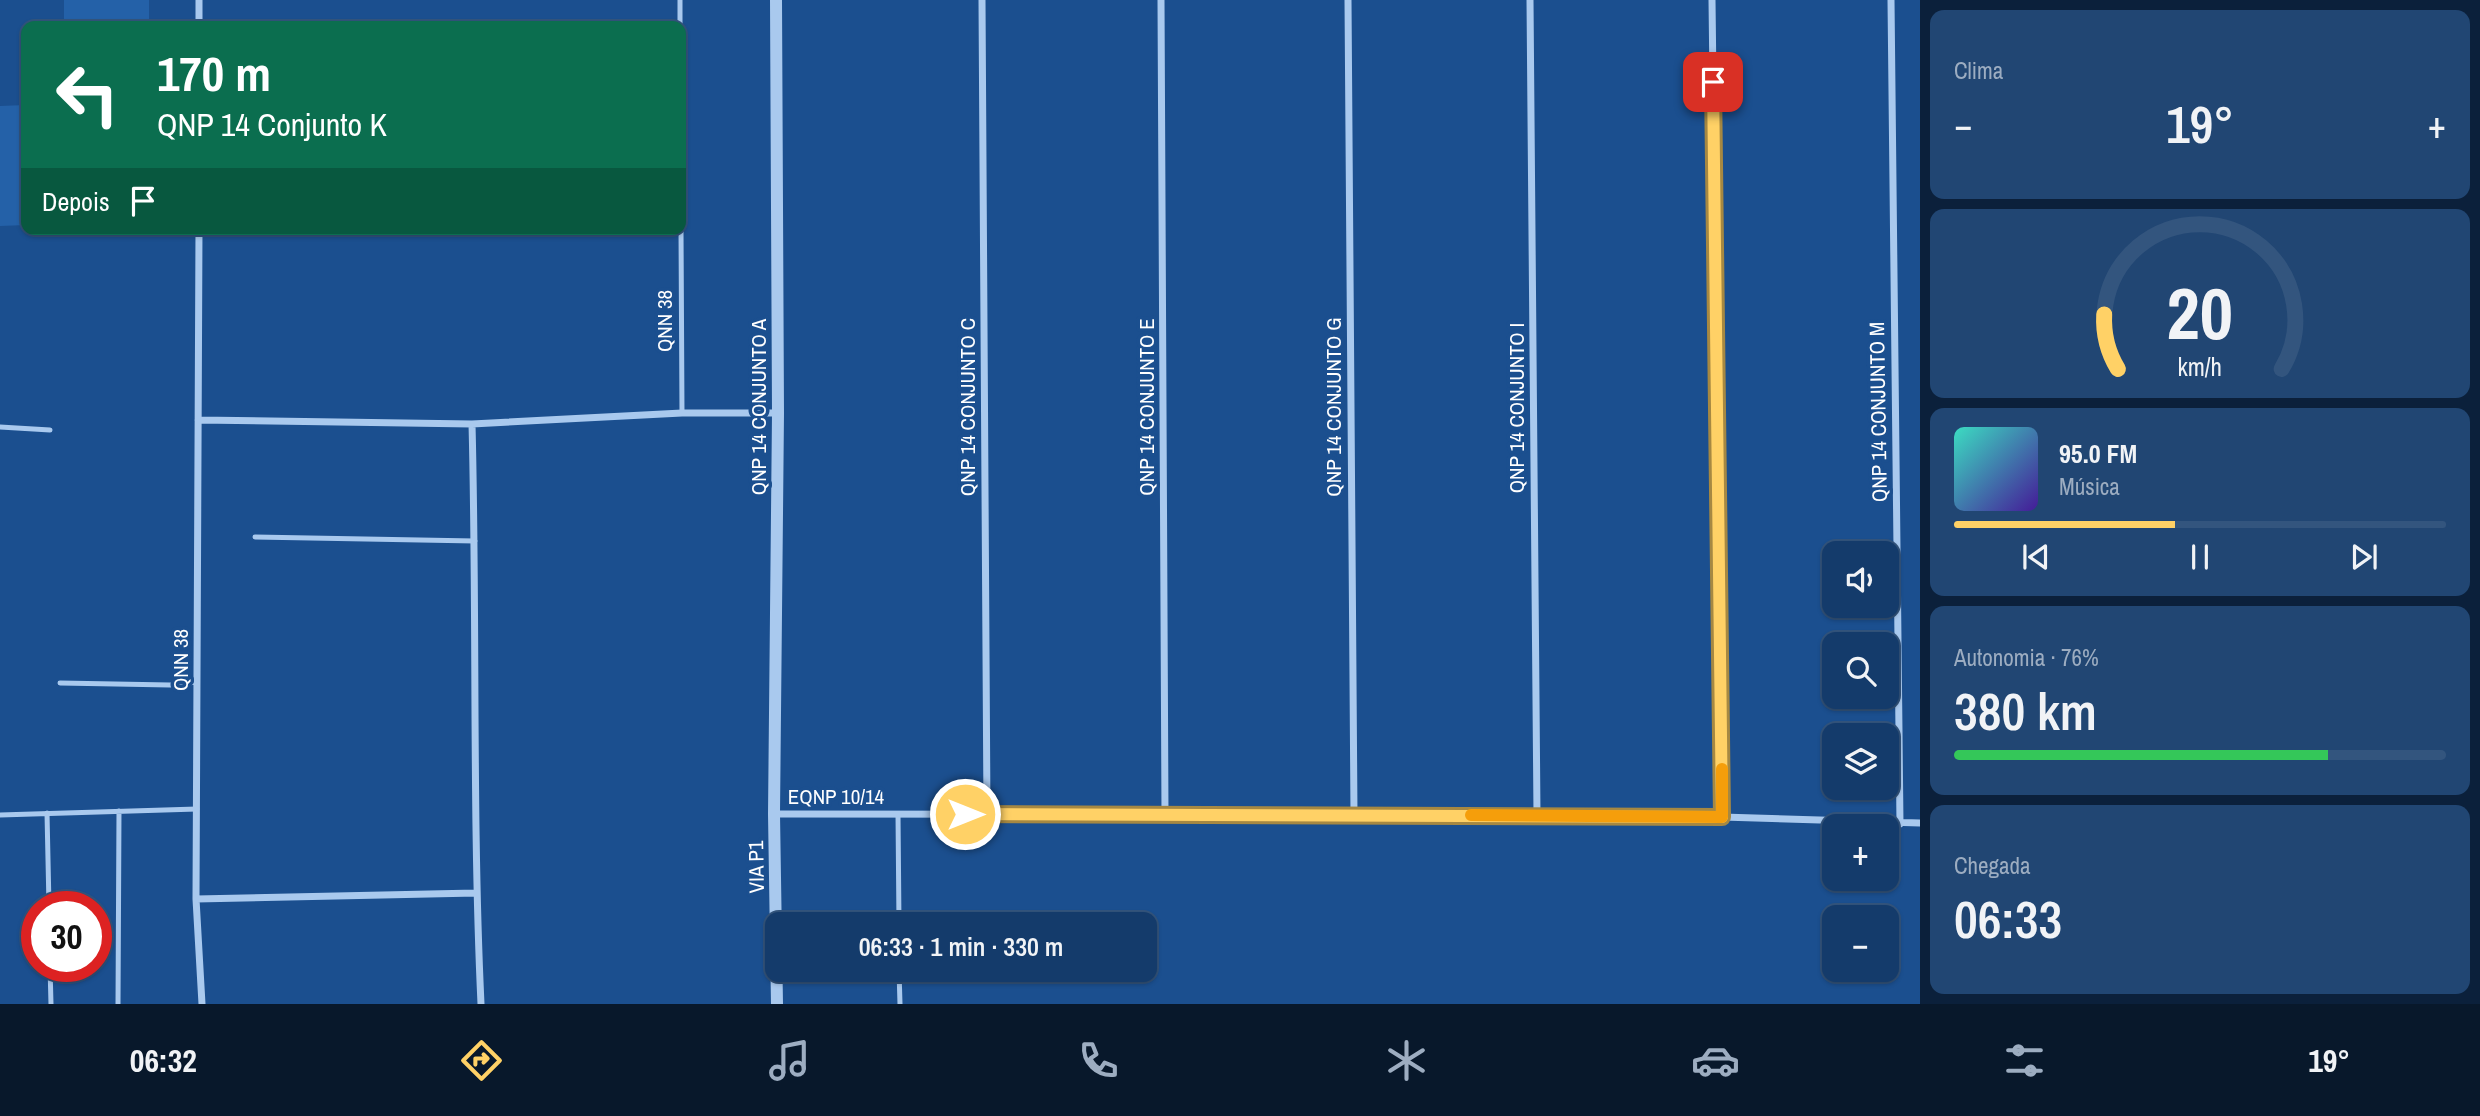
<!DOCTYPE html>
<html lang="pt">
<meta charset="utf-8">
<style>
:root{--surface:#143b6b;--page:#214673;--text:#f1f3f6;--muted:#9dadc1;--line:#33557e;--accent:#ffd166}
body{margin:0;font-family:"Archivo Narrow",sans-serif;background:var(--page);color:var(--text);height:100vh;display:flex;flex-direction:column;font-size:26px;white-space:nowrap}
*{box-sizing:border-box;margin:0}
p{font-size:23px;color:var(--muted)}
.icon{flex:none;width:38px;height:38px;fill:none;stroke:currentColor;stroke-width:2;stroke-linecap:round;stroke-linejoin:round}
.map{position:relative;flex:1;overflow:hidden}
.details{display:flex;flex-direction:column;gap:10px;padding:10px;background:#0b203b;width:560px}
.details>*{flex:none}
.top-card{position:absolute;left:21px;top:21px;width:665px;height:214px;border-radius:14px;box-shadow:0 2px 5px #0004,0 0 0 2px var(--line);background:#0b6e4f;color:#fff;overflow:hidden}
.fabs{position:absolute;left:1822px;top:541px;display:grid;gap:14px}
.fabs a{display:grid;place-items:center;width:77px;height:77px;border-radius:14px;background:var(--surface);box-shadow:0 2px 5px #0004,0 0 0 2px var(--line);font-size:35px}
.speed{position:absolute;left:21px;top:891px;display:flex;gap:14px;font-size:35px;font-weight:700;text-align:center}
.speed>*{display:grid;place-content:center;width:91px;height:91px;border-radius:50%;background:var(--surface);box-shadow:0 2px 5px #0004,0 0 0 2px var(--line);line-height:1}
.speed .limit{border:10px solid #d22;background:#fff;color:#111}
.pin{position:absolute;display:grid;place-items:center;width:60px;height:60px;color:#fff;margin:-30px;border-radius:14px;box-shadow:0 4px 10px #0006}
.me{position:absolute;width:77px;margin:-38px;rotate:90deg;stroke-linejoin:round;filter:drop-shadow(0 0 5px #0008)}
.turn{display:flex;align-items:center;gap:24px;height:147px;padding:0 21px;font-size:32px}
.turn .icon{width:91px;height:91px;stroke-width:2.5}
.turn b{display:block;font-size:49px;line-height:60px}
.then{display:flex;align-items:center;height:66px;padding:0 21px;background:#0003;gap:14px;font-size:26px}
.big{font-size:52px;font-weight:600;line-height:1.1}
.details .widget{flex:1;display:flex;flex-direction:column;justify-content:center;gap:10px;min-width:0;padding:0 24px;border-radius:14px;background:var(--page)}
.details .dial{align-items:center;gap:0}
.dial svg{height:182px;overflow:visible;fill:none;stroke:var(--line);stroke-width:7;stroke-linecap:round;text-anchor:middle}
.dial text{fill:var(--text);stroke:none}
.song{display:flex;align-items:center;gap:21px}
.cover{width:84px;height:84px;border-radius:10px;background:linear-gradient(135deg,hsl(170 70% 55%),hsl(260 70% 35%))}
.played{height:7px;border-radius:4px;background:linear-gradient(90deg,var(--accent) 45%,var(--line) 45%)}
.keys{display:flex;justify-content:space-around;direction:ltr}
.heat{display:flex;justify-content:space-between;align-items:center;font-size:38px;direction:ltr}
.charge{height:10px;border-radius:5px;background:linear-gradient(90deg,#34c759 76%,var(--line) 0)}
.trip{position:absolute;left:765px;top:912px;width:392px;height:70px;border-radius:14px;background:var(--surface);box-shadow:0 2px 5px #0004,0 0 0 2px var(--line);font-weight:600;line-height:70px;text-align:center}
.dock{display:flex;height:112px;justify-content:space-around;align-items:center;background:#08182b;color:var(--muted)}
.dock .icon{width:49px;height:49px}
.dock .selected{color:var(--accent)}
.dock b{font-size:32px;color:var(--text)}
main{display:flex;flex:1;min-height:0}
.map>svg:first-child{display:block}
</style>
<main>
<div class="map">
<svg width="1920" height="1004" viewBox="0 0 1920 1004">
<rect width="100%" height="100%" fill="#1b4f8f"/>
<path fill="#2461a8" d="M64,0H149V26H64Z
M26,105V225L0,226V106Z"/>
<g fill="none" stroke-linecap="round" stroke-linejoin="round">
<path stroke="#a9c9ee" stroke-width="5" d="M680,0V26
M681,229L682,413
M0,427L50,430
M255,537L475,541
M60,683L170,685L197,682
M47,813L49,906
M898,814L899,924
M0,815L197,809
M50,966L51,1004
M899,970L900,1004
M118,1004L119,811"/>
<path stroke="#a9c9ee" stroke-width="7" d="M982,0L987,814
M1161,0L1165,814
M1348,0L1354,814
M1530,0L1537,815
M1712,0L1722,817
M1891,0L1900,824
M199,26V0
M199,229L196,899L202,1004
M198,420L472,424L682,413H778
M472,424C477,617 472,811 481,1004
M774,814L1537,815L1722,817L1920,823
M196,899L476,893"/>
<path stroke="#a9c9ee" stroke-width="12" d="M776,0L778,413L774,814L777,1004"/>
</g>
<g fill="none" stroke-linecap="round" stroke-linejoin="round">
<g stroke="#a68842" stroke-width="18">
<path id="route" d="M965,814L1722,817L1713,82"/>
</g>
<use href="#route" stroke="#ffd166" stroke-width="12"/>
<path stroke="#f59e0b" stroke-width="12" d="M1471,815L1722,817V769"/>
</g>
<g text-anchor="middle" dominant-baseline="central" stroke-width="7" stroke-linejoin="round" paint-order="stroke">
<g font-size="21" fill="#fff" stroke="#1b4f8f">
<text transform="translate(664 321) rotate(-90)">QNN 38</text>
<text transform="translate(758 407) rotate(-90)">QNP 14 CONJUNTO A</text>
<text transform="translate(967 407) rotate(-90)">QNP 14 CONJUNTO C</text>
<text transform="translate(1146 407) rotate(-90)">QNP 14 CONJUNTO E</text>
<text transform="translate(1333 407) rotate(-90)">QNP 14 CONJUNTO G</text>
<text transform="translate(1516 408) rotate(-90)">QNP 14 CONJUNTO I</text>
<text transform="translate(1878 412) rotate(-91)">QNP 14 CONJUNTO M</text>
<text transform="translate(180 660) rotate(-90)">QNN 38</text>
<text x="836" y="796">EQNP 10/14</text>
<text transform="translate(756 867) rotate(-91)">VIA P1</text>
</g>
</g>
</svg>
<div class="fabs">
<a><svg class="icon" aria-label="sound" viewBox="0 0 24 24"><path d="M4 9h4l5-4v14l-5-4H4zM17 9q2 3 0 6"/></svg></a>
<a><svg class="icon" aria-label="search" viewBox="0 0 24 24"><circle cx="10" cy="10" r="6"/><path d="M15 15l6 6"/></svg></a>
<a><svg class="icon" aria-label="layers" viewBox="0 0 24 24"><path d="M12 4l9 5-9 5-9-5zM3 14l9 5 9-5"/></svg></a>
<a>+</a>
<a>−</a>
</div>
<div class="speed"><div class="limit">30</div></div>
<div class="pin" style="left:1713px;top:82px;background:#d93025"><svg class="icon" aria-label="arrive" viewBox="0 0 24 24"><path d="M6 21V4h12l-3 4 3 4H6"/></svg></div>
<svg class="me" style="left:965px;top:814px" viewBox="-20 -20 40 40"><circle r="17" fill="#ffd166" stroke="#fff" stroke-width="3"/><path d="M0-11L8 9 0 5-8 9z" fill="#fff"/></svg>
<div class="trip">06:33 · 1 min · 330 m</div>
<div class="top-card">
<div class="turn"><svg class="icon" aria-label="left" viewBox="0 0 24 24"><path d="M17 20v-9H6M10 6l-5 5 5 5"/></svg><div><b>170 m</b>QNP 14 Conjunto K</div></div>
<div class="then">Depois<svg class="icon" aria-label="arrive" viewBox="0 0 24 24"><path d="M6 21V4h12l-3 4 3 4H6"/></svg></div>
</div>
</div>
<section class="details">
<div class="widget"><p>Clima</p>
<div class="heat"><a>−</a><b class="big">19°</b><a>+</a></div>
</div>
<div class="widget dial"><svg viewBox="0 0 100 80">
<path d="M14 69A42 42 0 1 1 86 69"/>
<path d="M14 69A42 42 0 0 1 8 45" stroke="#ffd166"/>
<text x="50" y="56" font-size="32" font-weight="700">20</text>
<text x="50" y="72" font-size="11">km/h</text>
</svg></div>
<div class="widget">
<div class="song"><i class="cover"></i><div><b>95.0 FM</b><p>Música</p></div></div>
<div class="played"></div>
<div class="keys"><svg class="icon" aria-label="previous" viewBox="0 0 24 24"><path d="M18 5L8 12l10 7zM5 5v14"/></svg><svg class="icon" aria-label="pause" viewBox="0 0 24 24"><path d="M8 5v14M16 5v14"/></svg><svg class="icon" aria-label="next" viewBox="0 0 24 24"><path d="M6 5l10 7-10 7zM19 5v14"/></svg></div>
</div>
<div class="widget"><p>Autonomia · 76%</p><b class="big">380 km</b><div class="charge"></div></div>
<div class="widget"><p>Chegada</p><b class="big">06:33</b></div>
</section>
</main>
<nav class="dock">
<b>06:32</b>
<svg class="icon selected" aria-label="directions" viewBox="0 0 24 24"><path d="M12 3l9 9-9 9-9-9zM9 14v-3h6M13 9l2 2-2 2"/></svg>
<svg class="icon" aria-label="music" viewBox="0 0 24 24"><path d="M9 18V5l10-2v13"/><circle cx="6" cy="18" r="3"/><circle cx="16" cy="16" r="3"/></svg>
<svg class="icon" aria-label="phone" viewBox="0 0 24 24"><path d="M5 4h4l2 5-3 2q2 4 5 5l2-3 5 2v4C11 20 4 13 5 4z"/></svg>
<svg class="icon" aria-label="climate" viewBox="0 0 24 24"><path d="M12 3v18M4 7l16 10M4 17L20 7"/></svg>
<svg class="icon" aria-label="car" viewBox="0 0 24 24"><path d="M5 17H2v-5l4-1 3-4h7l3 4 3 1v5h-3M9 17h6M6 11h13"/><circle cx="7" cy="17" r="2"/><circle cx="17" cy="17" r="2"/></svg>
<svg class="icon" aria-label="filters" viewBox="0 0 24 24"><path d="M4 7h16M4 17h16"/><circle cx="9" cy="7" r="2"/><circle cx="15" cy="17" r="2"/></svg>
<b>19°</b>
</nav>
